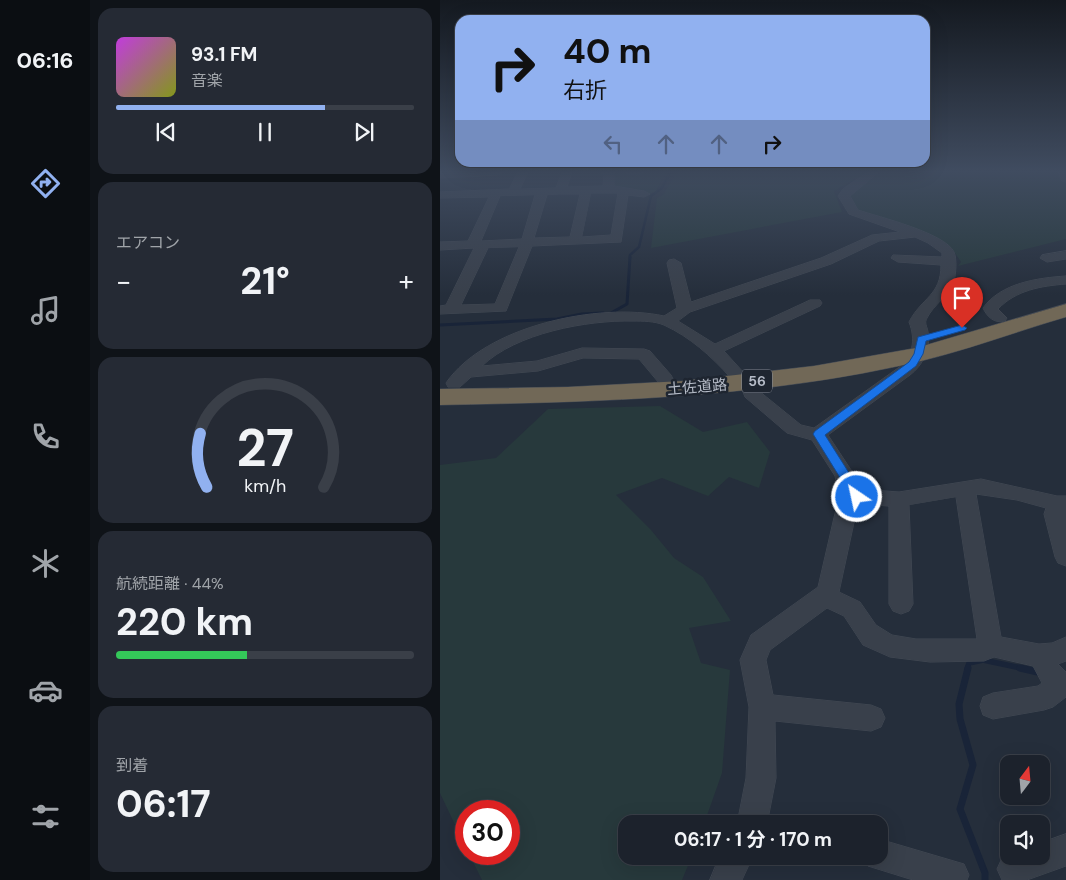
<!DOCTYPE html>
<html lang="ja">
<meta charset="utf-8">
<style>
:root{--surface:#1c222c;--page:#252a34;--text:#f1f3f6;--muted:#a0a4a9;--line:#3a3f48;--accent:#91b1f0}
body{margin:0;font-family:"DM Sans","Noto Sans JP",sans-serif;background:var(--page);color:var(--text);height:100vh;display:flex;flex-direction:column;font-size:19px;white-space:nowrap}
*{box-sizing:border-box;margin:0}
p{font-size:16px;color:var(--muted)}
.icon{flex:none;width:28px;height:28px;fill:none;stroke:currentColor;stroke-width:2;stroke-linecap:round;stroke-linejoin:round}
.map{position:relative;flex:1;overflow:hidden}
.drawer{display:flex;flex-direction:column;gap:8px;padding:8px;background:#0f1318;width:350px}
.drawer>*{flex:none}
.banner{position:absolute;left:15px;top:15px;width:475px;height:152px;border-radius:15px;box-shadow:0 5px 20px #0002,0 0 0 1px var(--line);background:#91b1f0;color:#111;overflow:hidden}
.needle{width:32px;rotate:16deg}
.fabs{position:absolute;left:560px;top:755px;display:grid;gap:10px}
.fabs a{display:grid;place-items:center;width:50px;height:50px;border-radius:10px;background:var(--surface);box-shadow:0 5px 20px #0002,0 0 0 1px var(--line);font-size:25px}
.speed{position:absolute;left:15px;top:800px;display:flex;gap:10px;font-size:25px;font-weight:700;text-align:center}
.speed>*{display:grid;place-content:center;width:65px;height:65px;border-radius:50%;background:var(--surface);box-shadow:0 5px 20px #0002,0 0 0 1px var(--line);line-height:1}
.speed .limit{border:8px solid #d22;background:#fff;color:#111}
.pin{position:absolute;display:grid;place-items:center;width:42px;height:42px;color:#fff;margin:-51px -21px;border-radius:50% 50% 50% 0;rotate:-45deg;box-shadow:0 0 5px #0007}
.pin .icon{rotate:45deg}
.me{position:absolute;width:55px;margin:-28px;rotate:326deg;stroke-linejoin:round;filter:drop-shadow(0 0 4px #0008)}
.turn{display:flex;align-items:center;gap:18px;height:105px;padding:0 25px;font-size:22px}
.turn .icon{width:65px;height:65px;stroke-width:2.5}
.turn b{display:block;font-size:35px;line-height:42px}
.lanes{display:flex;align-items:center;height:48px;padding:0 25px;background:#0003;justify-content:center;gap:25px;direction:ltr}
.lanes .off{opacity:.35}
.big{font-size:38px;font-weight:700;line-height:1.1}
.drawer .card{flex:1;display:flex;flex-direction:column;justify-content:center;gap:8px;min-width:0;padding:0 18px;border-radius:15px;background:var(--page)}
.drawer .dial{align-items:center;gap:0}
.dial svg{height:130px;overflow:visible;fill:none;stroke:var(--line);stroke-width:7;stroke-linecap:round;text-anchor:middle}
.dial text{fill:var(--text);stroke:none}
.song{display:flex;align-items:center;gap:15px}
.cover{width:60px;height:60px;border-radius:8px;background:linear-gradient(135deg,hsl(290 70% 55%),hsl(70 70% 35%))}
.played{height:5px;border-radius:2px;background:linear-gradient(90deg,var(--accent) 70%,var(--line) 70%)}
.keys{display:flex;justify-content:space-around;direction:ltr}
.heat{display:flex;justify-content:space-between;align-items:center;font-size:28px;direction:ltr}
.charge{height:8px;border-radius:4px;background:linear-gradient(90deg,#34c759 44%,var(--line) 0)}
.trip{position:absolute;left:178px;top:815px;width:270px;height:50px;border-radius:15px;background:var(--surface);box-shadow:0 5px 20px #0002,0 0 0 1px var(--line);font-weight:700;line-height:50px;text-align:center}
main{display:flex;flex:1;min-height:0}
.menu{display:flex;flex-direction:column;width:90px;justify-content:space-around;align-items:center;background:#0b0e12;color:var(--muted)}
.menu .icon{width:35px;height:35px}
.menu .on{color:var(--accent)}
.menu b{font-size:22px;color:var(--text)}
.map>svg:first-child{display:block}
</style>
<main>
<nav class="menu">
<b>06:16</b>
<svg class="icon on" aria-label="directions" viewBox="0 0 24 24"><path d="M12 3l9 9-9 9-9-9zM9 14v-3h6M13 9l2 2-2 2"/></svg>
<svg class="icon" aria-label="music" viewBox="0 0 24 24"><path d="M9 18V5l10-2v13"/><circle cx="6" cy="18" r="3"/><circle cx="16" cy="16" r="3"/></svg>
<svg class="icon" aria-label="phone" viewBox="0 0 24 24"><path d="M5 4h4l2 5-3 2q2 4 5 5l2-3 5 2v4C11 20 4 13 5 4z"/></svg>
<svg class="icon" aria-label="climate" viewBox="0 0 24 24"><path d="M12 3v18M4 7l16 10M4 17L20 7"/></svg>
<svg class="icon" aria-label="car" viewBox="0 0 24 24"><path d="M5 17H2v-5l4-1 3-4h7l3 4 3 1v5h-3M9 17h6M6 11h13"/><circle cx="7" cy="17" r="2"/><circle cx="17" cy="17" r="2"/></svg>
<svg class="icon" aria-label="filters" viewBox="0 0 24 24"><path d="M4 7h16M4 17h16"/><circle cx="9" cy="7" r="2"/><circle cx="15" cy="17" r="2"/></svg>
</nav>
<section class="drawer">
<div class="card">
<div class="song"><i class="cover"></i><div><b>93.1 FM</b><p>音楽</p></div></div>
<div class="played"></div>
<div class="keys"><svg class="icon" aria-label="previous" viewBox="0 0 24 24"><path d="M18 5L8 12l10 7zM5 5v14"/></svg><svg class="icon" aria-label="pause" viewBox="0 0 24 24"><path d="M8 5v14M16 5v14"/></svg><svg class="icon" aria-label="next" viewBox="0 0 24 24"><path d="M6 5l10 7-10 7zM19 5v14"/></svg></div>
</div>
<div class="card"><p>エアコン</p>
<div class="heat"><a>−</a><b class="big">21°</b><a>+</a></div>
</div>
<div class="card dial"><svg viewBox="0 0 100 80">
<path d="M14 69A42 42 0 1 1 86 69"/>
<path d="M14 69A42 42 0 0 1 10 36" stroke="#91b1f0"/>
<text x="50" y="56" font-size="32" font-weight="700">27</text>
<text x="50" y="72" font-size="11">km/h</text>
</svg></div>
<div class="card"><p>航続距離 · 44%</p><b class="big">220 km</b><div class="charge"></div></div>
<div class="card"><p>到着</p><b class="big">06:17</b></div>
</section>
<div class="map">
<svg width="626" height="880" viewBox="0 0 626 880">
<rect width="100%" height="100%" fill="#252e3b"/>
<path fill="#27393c" d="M237,172H427L394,191L402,212L211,248L217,198L223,195Z
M442,172H619L622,181L626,183V239L518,266L521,262L513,250L502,242L417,211L410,198L411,193Z
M176,173H225L216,191L209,194L171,188Z
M220,406L263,432L307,422L330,452L319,488L289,477L268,496L222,478L176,495L211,530L234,558L263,577L291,621L249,628L261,663L290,670L282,773L264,824H186V856H252L242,880H42L29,854H69V811H26V848L0,793V465L56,458L108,409Z"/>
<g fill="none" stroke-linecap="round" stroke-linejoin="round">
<path stroke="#192438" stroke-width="2.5" d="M190,258V255L199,247L211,196L221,189L231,172"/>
<path stroke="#192438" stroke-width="3" d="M171,313L187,304L190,257
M0,325L117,319L142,314L163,313"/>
<path stroke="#192438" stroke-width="5.5" d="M527,669L529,663L543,660L586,669"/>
<path stroke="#192438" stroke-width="7" d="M528,668L519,704L520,719L533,765L520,809L545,873V880
M580,668L602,673"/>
<g stroke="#424954" stroke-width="1">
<path id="minor" d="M0,172H63L58,175L0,178Z
M78,172H88L80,189L116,188L122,172H132L127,187L163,186L164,175L159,172H174V186L204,191L210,194L204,197L188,195L181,242L92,246L66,311L0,314V306L6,305L34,248L0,250V242L28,241L49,197L0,198V192L69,189ZM151,193H178L171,235L142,237ZM120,194H140L130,237L94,238L107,195ZM95,195L82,239L41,241L60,196ZM79,247L55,304L21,305L48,248Z
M187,172H203L198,175L188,174Z
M428,172H439L410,196L418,210C439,217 505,233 514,252C517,258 516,275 514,281C509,296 494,304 487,318C484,323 487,326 488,332C491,349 483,365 470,375L388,435L415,476L418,489L459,492L541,479L617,496H626V566L618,563L615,557L604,514L606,508L577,500L536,494L561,637L599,644L612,643L626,637V661L618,664L626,672V697L613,707L604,710L553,719L543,715L540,706L543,697L553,693L598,686L602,683L593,666L554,657L544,661L490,662L450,657L423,645L404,616L387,608L330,650L326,660L333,695L431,705L441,709L445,718L441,727L431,731L335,721L336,778L327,824H297L306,778L309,707L300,660L311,635L378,587L399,496L395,476L372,440L347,433L305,397L299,382L301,378H313L319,391L361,425L374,428L458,368C473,356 476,340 469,322C482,297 501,296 501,265L458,262L451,258L453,255L502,257V253L488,243L475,237L439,241L391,264L250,312L238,321L275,344L370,300H380L382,303L380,306L284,351L304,373L302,377H290C271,356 250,337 224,325C214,321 203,321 193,321C147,320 76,333 42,366L97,361L142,348L204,349L210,351L231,375L233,379L231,383H219L199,359L143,358L98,371L31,377L20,387H8L6,383C45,326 159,302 224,316L237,308L227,263L229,260L234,259L241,263L251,302L381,258L432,235L460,232L409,214L398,196L403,189ZM516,497L537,639H476L452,635L436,625L420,602L399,592L418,504L449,506V604L453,611L461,614L469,611L473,604L469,505Z
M619,172H626V182L622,181Z
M626,251V259L607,262L600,258L602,255Z
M626,276V284C601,286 576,290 558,309L567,318L565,321C555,324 547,317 543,308C561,283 597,278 626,276Z
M626,834V866L587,880H562L557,869L562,858L569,855L601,856V843Z
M439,839L524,864L529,875L527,880H473L428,866L424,856H439Z
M280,856H313L302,880H270Z"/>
</g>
<g stroke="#444b56" stroke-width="1">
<path id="highway" d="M626,304V317C578,331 530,349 481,361C324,398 161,402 0,405V389L128,387L243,381L374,366L476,348Z"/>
</g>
<use href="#minor" fill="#39404b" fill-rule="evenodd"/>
<use href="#highway" fill="#716857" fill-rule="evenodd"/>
</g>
<linearGradient id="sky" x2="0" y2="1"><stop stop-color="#141920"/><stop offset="0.58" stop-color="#404c60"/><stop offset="1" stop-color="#404c60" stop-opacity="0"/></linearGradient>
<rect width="626" height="295" fill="url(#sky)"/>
<path fill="#1a73e8" stroke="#114b97" d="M522,325L527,328L525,330L486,341L483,354L476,366L385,435L411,476L414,492L422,494L424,497L422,500L405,499L399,476L373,434L375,431L469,362L474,354L478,337Z"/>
<g text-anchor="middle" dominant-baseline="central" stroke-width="5" stroke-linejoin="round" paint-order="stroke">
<rect fill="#1e2530" stroke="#888e9a" stroke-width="1" x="302" y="369.5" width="30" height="23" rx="4"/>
<g font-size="14" font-weight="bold" fill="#b5bbc7">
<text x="317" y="381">56</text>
</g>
<g font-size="15" fill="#b5bbc7" stroke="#1e2530">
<text transform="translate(257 387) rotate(-5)">土佐道路</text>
</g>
</g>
</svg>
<div class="fabs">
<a><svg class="needle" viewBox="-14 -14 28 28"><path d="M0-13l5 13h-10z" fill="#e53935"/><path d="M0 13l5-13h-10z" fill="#a0a4a9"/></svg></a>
<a><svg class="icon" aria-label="sound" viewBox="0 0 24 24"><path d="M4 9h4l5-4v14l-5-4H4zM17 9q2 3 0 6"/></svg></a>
</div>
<div class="speed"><div class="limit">30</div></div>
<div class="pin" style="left:522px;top:328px;background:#d93025"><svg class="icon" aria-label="arrive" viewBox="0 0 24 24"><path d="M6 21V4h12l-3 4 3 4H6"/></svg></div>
<svg class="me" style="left:417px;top:497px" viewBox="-20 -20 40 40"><circle r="17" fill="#1a73e8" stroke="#fff" stroke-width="3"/><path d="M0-11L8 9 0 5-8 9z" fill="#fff"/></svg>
<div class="trip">06:17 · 1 分 · 170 m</div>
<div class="banner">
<div class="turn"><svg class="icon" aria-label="right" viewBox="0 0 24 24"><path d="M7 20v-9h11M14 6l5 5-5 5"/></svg><div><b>40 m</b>右折</div></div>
<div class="lanes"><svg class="icon off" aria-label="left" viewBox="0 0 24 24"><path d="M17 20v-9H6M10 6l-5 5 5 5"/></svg><svg class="icon off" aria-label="ahead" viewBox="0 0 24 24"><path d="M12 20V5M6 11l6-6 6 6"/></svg><svg class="icon off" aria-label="ahead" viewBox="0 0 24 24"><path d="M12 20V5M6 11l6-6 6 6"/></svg><svg class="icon" aria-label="right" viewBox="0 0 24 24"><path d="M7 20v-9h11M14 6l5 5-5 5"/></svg></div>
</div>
</div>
</main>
